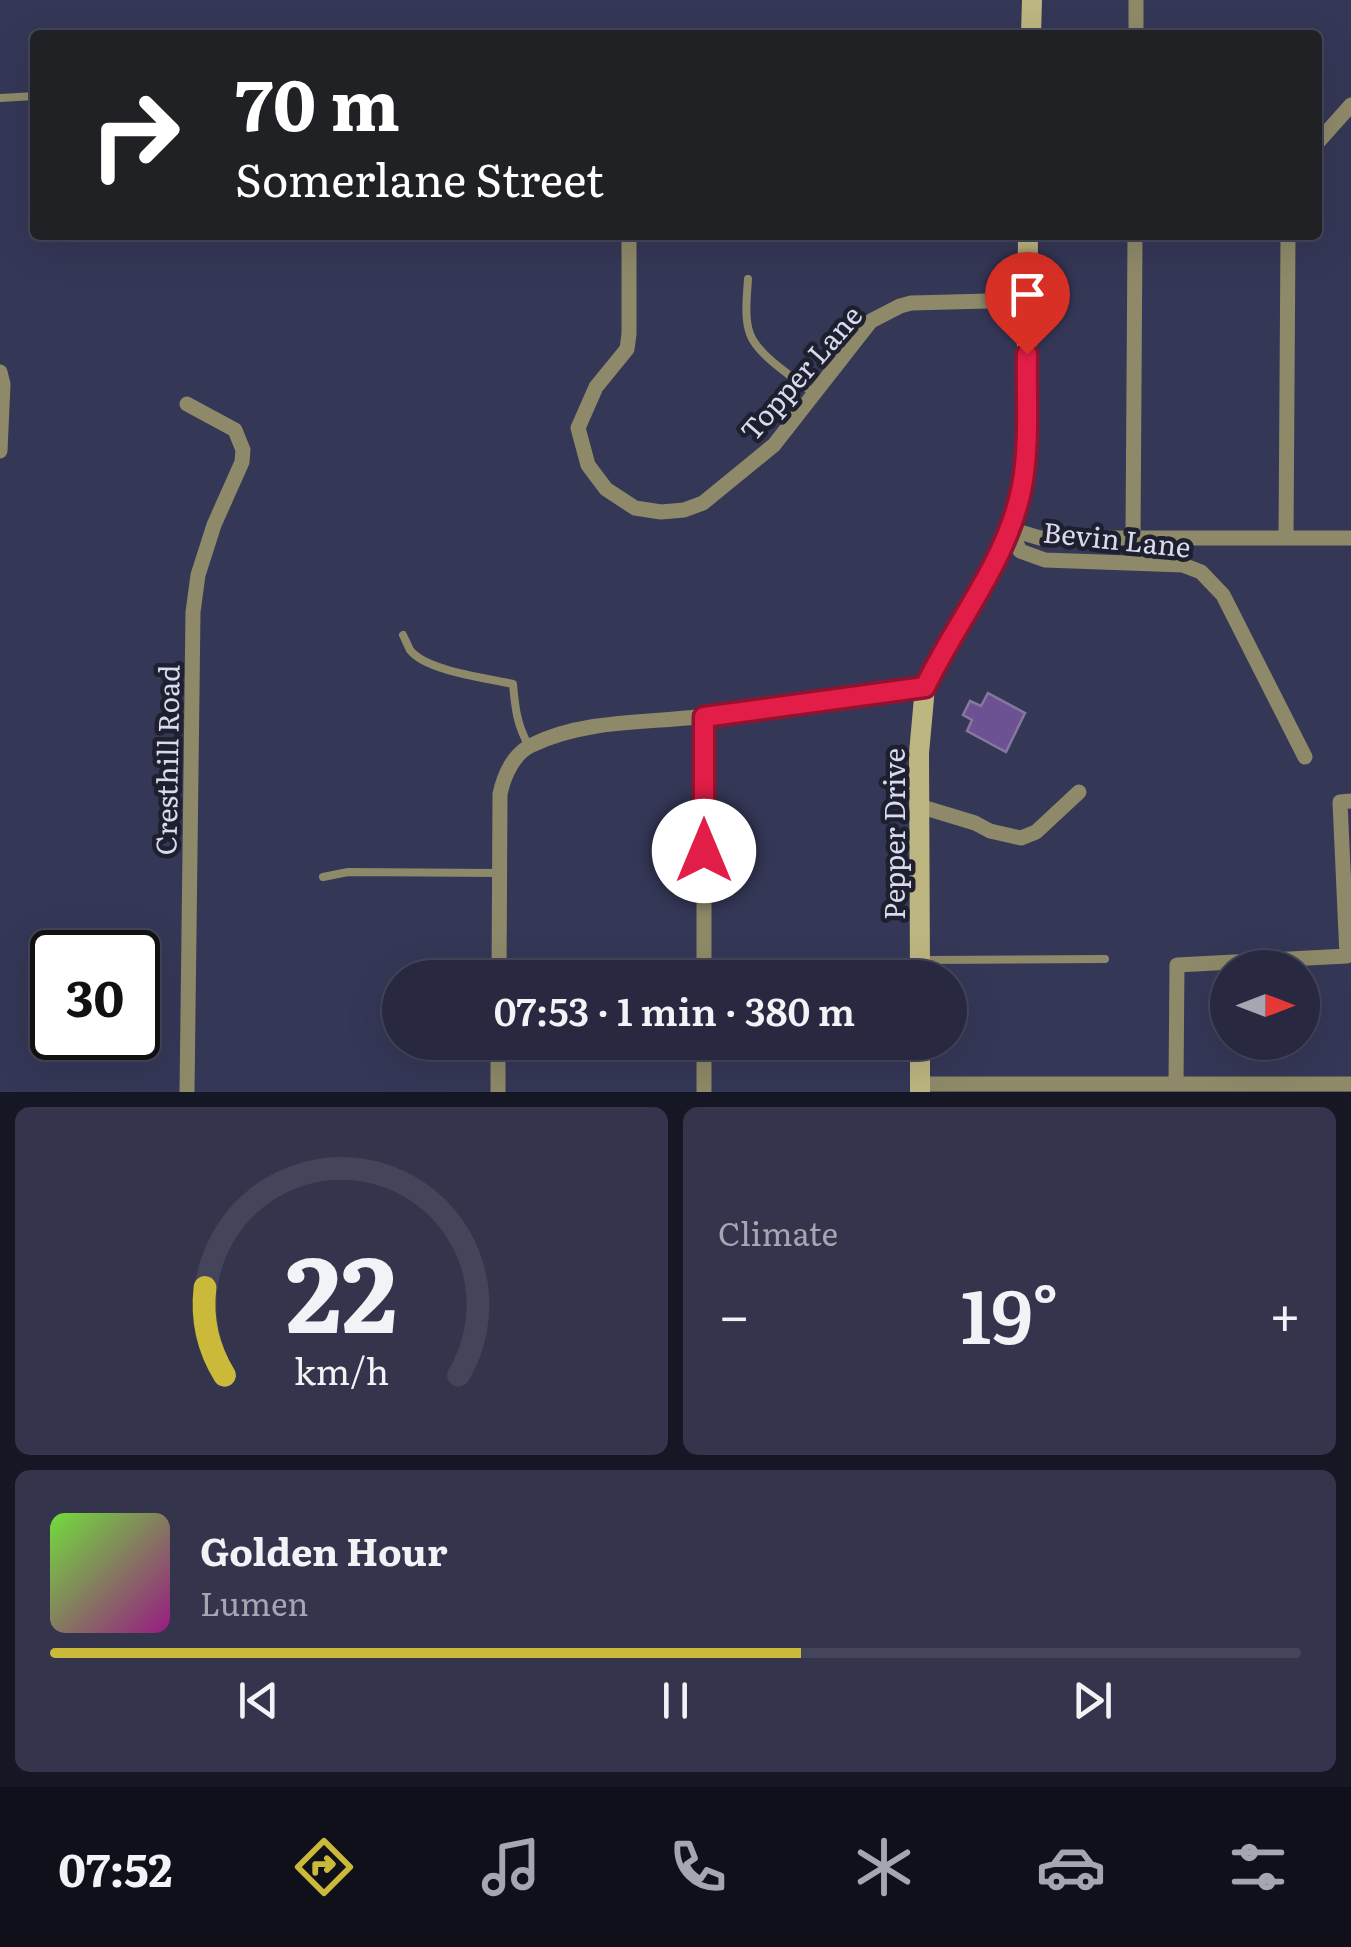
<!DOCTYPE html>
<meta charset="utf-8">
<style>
:root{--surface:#282941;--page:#34354c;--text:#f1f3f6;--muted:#a5a6b1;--line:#44455a;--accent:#cbb939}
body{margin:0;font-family:Literata,serif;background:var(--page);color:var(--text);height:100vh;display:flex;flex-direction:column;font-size:38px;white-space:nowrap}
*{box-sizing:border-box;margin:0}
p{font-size:32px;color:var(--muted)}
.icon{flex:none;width:55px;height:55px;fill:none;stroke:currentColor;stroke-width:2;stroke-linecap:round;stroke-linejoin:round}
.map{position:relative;height:1092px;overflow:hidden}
.drawer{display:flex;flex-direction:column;gap:15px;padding:15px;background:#161724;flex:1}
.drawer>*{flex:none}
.top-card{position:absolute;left:30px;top:30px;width:1292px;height:210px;border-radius:10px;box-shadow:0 10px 40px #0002,0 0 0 2px var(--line);background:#202124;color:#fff;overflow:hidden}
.needle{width:65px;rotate:90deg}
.buttons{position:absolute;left:1210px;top:950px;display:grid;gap:20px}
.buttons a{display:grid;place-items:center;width:110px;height:110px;border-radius:50%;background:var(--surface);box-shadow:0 10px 40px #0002,0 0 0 2px var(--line);font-size:50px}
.speed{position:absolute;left:30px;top:930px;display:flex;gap:20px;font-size:50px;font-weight:700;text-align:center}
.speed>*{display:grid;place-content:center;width:130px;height:130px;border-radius:50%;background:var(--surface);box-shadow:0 10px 40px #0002,0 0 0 2px var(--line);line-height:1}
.speed .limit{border:5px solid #111;border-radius:15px;background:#fff;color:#111}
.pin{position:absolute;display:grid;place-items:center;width:85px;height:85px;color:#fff;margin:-102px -42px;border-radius:50% 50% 50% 0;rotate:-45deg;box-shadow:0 0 10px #0007}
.pin .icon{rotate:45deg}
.me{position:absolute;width:110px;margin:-55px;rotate:0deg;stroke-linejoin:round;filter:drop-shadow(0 0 8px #0008)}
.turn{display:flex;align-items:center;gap:35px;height:210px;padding:0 40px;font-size:45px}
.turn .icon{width:130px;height:130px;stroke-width:2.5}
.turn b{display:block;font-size:70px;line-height:85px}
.big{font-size:75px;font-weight:600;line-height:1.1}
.drawer .card{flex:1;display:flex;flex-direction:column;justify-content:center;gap:15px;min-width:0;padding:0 35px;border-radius:15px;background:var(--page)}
.drawer .dial{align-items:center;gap:0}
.dial svg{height:260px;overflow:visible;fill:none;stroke:var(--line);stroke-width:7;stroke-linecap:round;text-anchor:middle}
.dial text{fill:var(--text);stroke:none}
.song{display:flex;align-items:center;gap:30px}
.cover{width:120px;height:120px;border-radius:15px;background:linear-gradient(135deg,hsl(100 70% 55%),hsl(310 70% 35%))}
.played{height:10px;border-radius:5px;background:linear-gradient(90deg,var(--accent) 60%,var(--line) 60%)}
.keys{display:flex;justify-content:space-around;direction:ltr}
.heat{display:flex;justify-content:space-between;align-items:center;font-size:55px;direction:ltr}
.drawer .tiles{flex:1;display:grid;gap:15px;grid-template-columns:1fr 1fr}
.card:last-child{grid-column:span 2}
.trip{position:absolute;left:382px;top:960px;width:585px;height:100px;border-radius:50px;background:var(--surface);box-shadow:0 10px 40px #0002,0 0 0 2px var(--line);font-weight:600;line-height:100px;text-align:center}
.tab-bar{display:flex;height:160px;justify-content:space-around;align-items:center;background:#10101a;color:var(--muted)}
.tab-bar .icon{width:70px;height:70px}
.tab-bar .on{color:var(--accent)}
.tab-bar b{font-size:45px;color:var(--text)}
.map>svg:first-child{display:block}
</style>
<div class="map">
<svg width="1351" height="1092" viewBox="0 0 1351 1092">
<rect width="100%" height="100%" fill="#353757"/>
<path fill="#6c5293" stroke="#85789d" stroke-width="2.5" d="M988,693L1025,713L1006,752L967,731L972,720L963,715L970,701L981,706Z"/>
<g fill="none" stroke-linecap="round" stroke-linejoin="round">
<path stroke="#8e8a69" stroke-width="8" d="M32,39L35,40
M0,98L35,96
M748,279C747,296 744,318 750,334C758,356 795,378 813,393
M403,635C404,637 409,648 410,650C426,671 487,678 513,684C515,707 517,726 529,746
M323,877L348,872L498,873
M924,960L1105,959"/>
<path stroke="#8e8a69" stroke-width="15" d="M1136,35V0
M1318,142L1351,105
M629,235V334L627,349L596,387L578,428L588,465L606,489L635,508L661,512L684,510L703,503L774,445L871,321L900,306L911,303L1027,300
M0,372L3,384L0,451
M1010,529L1020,551L1045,560L1183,565L1201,572L1223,595L1305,757
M1010,529L1040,538H1351
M1133,537L1135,235
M1286,538L1288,235
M704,717V978
M919,806L975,823L990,831L1021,838L1036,832L1079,792
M499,978L500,794C504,775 514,753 532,745C582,720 644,723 697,717C773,709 849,697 925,687
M704,1042V1092
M921,1084H1351
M1176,1084L1177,965L1347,956L1340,802L1351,801
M187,1092L193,612L198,575L214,525L242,462L243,450L235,430L187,404
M498,1092V1042"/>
<path stroke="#beb681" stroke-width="20" d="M1031,35L1032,0
M920,978L919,753L925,687L942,652L1002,548L1022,486L1026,443L1028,235
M920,1092V1042"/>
</g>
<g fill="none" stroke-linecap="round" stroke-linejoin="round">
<g stroke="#92132f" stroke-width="25">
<path id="route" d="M704,851V717L925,687C957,620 1008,560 1022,486C1030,443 1026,398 1027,354"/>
</g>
<use href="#route" stroke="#e11d48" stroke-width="18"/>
</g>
<g text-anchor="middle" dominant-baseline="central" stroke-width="9" stroke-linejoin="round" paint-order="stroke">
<g font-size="28" fill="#d8daee" stroke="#1f202f">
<text transform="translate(800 372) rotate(-49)">Topper Lane</text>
<text transform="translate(1117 538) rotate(6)">Bevin Lane</text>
<text transform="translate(166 760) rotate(-89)">Cresthill Road</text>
<text transform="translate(893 834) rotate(-90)">Pepper Drive</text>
</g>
</g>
</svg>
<div class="buttons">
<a><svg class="needle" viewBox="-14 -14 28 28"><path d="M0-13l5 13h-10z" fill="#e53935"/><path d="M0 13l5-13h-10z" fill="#a5a6b1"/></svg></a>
</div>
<div class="speed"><div class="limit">30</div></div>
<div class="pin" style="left:1027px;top:354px;background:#d93025"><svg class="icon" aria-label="arrive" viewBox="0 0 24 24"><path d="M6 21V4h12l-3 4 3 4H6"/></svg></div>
<svg class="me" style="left:704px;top:851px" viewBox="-20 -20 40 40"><circle r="19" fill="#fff"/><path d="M0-13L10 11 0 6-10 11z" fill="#e11d48"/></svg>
<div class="trip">07:53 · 1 min · 380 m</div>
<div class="top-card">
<div class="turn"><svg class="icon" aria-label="right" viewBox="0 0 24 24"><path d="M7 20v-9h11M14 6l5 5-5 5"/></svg><div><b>70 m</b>Somerlane Street</div></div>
</div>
</div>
<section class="drawer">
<div class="tiles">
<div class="card dial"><svg viewBox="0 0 100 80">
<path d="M14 69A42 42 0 1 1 86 69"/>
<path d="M14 69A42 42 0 0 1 8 42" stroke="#cbb939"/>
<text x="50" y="56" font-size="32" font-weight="700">22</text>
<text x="50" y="72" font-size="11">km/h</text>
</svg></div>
<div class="card"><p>Climate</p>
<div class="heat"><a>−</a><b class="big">19°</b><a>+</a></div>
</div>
<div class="card">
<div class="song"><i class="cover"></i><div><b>Golden Hour</b><p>Lumen</p></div></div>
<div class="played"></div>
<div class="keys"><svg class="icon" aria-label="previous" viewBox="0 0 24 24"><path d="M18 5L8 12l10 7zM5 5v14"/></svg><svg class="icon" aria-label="pause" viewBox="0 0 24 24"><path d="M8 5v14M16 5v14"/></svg><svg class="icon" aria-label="next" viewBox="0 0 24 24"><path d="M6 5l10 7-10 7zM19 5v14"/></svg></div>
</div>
</div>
</section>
<nav class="tab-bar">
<b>07:52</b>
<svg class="icon on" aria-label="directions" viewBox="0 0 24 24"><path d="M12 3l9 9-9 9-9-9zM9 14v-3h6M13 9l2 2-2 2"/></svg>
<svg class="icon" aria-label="music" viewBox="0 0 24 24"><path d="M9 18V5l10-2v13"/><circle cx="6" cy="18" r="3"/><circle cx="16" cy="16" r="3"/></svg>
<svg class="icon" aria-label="phone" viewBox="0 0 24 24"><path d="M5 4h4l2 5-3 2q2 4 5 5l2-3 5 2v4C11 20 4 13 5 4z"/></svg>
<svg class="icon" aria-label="climate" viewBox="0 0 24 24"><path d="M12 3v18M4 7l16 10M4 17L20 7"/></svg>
<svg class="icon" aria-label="car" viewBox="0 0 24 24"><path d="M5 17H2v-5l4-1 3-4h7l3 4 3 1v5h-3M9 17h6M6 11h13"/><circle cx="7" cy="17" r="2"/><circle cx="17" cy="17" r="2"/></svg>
<svg class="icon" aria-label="filters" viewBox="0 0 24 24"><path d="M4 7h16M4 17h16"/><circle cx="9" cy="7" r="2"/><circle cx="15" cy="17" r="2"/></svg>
</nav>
